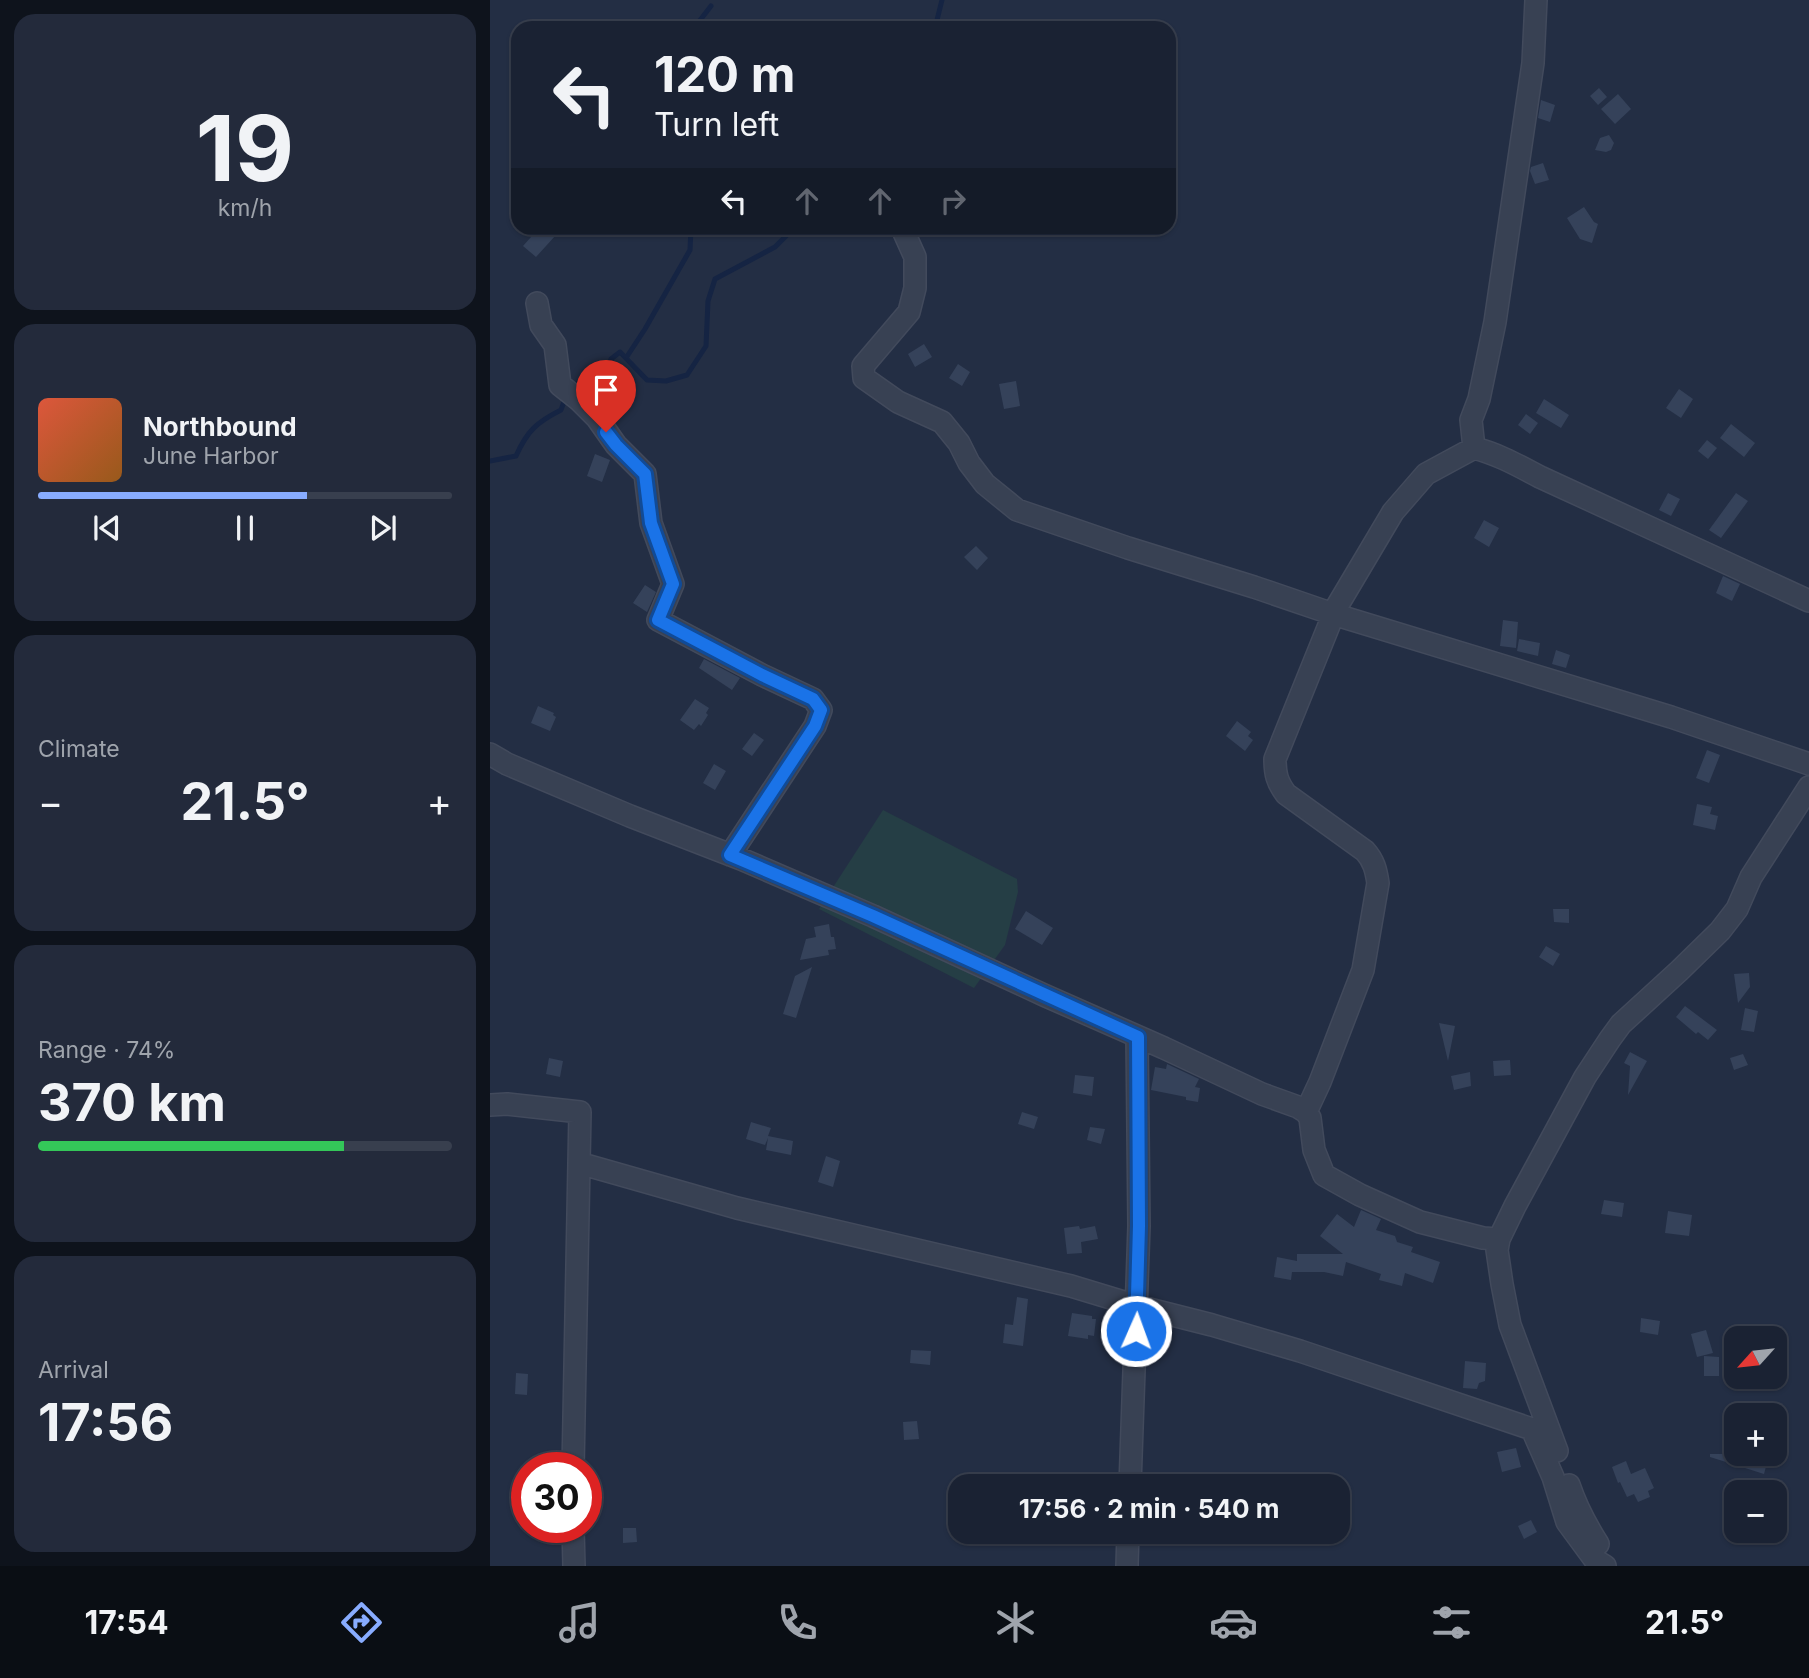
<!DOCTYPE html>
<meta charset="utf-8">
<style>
:root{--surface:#1a2233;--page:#232a3b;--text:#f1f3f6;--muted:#9fa4ac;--line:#383f4e;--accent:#88acff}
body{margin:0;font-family:Inter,sans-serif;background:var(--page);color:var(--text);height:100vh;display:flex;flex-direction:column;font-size:26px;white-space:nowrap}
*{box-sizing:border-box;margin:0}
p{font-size:23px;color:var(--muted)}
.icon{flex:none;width:38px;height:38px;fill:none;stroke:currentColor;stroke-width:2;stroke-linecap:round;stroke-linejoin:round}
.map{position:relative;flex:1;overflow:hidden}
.side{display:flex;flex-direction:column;gap:14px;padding:14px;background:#0e131c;width:490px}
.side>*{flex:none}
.hud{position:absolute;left:21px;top:21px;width:665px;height:214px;border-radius:21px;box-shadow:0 2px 5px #0004,0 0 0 2px var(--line);background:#1a2233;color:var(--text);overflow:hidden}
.needle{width:46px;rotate:243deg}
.fabs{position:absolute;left:1234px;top:1326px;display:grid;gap:14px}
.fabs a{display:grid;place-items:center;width:63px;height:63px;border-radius:14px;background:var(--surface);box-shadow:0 2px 5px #0004,0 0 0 2px var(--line);font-size:35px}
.speed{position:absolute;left:21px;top:1452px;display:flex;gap:14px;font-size:35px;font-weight:700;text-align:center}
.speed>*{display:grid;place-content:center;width:91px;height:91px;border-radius:50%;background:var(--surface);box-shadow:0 2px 5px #0004,0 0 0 2px var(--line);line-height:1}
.speed .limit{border:10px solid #d22;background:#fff;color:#111}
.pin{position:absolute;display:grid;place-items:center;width:60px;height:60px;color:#fff;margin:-72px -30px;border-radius:50% 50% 50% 0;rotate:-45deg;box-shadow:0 0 7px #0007}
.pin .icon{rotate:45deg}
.me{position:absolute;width:77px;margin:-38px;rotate:2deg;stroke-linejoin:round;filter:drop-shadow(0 0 5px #0008)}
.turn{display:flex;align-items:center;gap:24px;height:147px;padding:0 28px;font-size:32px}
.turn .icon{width:91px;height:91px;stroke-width:2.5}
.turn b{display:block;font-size:49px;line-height:60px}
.lanes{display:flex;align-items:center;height:66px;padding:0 28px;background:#0003;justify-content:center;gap:35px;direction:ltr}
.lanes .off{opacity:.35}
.big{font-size:52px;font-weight:700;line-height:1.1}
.side .tile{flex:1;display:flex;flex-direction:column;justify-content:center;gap:10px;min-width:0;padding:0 24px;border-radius:21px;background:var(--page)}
.side .dial{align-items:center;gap:0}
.dial b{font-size:91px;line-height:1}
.song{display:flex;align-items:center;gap:21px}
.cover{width:84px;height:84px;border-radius:10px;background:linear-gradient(135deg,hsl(10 70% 55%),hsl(30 70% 35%))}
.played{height:7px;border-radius:4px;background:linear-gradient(90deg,var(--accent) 65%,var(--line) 65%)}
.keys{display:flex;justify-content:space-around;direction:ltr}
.heat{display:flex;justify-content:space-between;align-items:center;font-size:38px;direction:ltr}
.charge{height:10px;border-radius:5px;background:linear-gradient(90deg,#34c759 74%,var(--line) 0)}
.trip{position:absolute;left:458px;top:1474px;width:402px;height:70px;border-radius:21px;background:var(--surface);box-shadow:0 2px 5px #0004,0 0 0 2px var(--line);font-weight:700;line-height:70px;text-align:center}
.tabs{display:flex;height:112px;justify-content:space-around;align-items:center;background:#0a0e14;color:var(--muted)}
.tabs .icon{width:49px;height:49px}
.tabs .current{color:var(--accent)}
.tabs b{font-size:32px;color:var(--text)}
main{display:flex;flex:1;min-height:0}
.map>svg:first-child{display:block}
</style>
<main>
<section class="side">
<div class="tile dial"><b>19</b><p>km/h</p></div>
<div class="tile">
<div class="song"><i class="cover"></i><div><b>Northbound</b><p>June Harbor</p></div></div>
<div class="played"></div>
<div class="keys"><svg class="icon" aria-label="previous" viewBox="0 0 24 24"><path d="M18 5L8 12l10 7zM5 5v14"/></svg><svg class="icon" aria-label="pause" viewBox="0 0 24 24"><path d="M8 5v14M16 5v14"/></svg><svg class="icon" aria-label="next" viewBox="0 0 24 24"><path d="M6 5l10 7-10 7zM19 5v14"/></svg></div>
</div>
<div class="tile"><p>Climate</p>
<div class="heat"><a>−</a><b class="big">21.5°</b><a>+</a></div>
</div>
<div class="tile"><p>Range · 74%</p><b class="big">370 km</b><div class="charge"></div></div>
<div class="tile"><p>Arrival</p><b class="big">17:56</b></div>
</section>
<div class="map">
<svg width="1319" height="1566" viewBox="0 0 1319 1566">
<rect width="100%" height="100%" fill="#232e44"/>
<path fill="#253e45" d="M393,810L527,879L528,892L515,945L484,988L329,909Z"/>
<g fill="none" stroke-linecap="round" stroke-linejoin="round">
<path stroke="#152443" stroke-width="5" d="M204,28L221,6
M445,28L452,0
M136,358L155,329L200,250L201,228
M81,388L88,383L114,381L121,359L130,352L157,380L176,381L197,375L216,346L218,301L225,279L285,247L304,228
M0,461L26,456C37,431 47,422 71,410L76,396"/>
</g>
<path fill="#35425a" d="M1109,88L1117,97L1108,105L1100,96Z
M1128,94L1141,109L1125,124L1111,109Z
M1051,100L1065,105L1060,122L1048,118Z
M1119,135L1124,143L1121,150L1116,152L1105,150L1110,138Z
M1053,163L1059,180L1045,184L1040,171L1041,167Z
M1094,207L1104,222L1108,224L1102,243L1090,239L1077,218Z
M49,228H58L66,235L46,257L33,246Z
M434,344L442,357L425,367L418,354Z
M468,364L480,372L472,386L459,378Z
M526,381L530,406L514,409L509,384Z
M1189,389L1203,399L1191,418L1176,408Z
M1054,399L1079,415L1071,428L1046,413Z
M1036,414L1048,423L1040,434L1028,425Z
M1241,424L1265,443L1254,457L1230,438Z
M1217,440L1227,448L1218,459L1208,451Z
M105,454L120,460L112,482L97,476Z
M1178,493L1190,499L1181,516L1169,510Z
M1246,493L1258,501L1231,538L1219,530Z
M994,520L1009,528L999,547L984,538Z
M486,546L498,558L487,570L474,557Z
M1233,576L1250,584L1242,601L1226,593Z
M155,585L166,592L157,612L143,603Z
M1013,620L1028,622L1026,648L1010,646Z
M1029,639L1050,643L1048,656L1027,651Z
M1066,650L1080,655L1076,668L1062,664Z
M214,659L250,678L242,690L209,668Z
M205,699L219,708L216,713L218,715L211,726L209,724L204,730L190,720Z
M48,706L64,713L63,715L66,717L60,731L41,723Z
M747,721L761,732L758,736L763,740L755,751L736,736Z
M264,733L274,740L262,756L252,749Z
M1217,750L1230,755L1219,783L1206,778Z
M224,764L236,771L225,790L213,783Z
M1207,804L1222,807L1220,814L1228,816L1225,830L1203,825Z
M1063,909H1079V923L1064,922Z
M536,911L563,928L552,945L525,929Z
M339,924L341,937H344L346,949L338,950L339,955L310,960L316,939L326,937L324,927Z
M1056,946L1070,954L1063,966L1049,957Z
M322,967L306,1018L293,1014L305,976Z
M1259,973L1260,987L1248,1003L1244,974Z
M1195,1006L1227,1030L1218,1040L1208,1032L1206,1034L1186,1017Z
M1255,1008L1268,1011L1264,1032L1251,1030Z
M949,1023L965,1026L958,1061Z
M1140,1052L1157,1061L1138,1095L1140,1066L1134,1063Z
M1253,1054L1258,1065L1244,1070L1240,1058Z
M59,1058L73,1061L70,1077L56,1074Z
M1020,1060L1021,1075L1004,1076L1003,1061Z
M677,1064L709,1079L705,1087L710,1088L708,1102L696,1100V1097L661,1090L665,1067L676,1069Z
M980,1072L981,1086L964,1090L961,1076Z
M585,1075L604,1077L602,1096L583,1093Z
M532,1112L548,1117L544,1129L528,1124Z
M261,1122L281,1128L278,1136L303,1141L301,1155L276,1150L278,1138L275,1145L256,1139Z
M600,1127L615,1129L611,1144L597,1140Z
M336,1156L350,1161L343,1187L328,1182Z
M1114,1200L1134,1203L1132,1217L1111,1214Z
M871,1210L891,1219L886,1230L905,1236L907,1242L923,1247L921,1252L950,1262L943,1283L915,1273L912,1286L889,1280L891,1274L856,1262L853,1276L834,1272H802L801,1280L784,1277L787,1257L807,1261V1254H853L830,1236L847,1214L864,1227Z
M1178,1211L1202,1215L1199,1236L1175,1233Z
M589,1226L590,1229L605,1226L608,1239L591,1242L592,1253L577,1254L574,1228Z
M527,1297L538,1299L533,1346L513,1343L515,1324L523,1325Z
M582,1313L602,1316V1319H606L604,1336L598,1335V1339L578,1336Z
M1151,1318L1170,1321L1168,1335L1150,1332Z
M1216,1330L1223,1353L1207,1357L1201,1334Z
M421,1350L441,1351L440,1365L420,1363Z
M1214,1356L1229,1357V1376H1214Z
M975,1361L996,1363L995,1381L989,1383L987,1389L973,1388Z
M26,1373L38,1374L37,1395L25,1394Z
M427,1421L429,1439L414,1440L413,1422Z
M1026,1448L1031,1467L1012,1472L1007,1452Z
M1220,1454H1270V1457L1278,1459L1274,1474L1220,1457Z
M1136,1461L1141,1474L1155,1468L1164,1488L1158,1491L1160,1497L1148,1502L1144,1494L1137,1497L1130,1482L1128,1483L1122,1467Z
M1041,1520L1047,1532L1034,1539L1028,1526Z
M133,1528H146L147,1542L133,1543Z"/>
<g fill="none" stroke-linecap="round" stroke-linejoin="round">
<g stroke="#424a5c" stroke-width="24">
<path id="minor" d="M1046,0L1043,63L1005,322L989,399L981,420L984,448C1008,454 1029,466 1050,477L1319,601
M412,228L425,257V288L419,312L373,366L374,378L408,402L452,422L469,443L479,463L495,484L527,510L638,548L764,587L843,614L1181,717L1319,764
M47,303L51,325L65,345L70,385L89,400L107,418L126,445L155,474L161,523L183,584L168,620L272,675L323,699L331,710L325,726L240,855
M0,754L17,764L140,816L251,859L383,916L556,996L674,1048L772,1094L808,1107L816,1112L820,1118L824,1150L834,1175L870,1195L930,1222L993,1238L1009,1239
M0,1105L17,1104L90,1112L89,1163L247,1208L581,1286L647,1306L722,1325L810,1351L1042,1429L1063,1477L1077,1522L1105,1560L1115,1566
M816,1112L830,1082L873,970L888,883C886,870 884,861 875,851L796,794C787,782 785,774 785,759L846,608L903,512L936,474L984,448
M1067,1451L1020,1325L1012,1284L1007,1250L1009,1239L1025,1206L1095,1077L1120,1039L1131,1024L1189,971L1230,931L1247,909L1261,877L1319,787
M83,1468L89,1163
M1079,1485C1086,1506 1096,1525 1108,1544
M640,1486L649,1226L647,1037
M83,1528L84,1566
M637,1566L638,1531"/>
</g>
<use href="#minor" stroke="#384153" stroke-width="21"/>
</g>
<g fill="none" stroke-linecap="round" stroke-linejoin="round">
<g stroke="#114b97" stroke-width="18">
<path id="route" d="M116,432L126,445L155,474L161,523L183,584L168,620L272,675L323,699L331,710L325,726L240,855L383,916L648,1037L649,1226L646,1331"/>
</g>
<use href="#route" stroke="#1a73e8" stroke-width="12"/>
</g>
</svg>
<div class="fabs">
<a><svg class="needle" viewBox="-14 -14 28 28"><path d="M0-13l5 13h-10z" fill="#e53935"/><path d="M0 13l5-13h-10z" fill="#9fa4ac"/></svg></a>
<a>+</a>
<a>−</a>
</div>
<div class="speed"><div class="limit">30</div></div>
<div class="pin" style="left:116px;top:432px;background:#d93025"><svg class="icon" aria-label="arrive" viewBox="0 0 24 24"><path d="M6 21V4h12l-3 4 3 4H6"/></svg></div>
<svg class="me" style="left:646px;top:1331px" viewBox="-20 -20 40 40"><circle r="17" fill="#1a73e8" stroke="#fff" stroke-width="3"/><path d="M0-11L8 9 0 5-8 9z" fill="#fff"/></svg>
<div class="trip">17:56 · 2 min · 540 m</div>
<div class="hud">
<div class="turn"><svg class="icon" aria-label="left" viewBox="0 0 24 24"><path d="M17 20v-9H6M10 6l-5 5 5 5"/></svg><div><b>120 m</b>Turn left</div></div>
<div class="lanes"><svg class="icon" aria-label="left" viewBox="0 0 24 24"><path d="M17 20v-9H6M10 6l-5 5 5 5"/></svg><svg class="icon off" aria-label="ahead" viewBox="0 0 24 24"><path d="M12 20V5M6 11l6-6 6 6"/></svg><svg class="icon off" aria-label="ahead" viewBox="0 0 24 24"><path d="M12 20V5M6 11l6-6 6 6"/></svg><svg class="icon off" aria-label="right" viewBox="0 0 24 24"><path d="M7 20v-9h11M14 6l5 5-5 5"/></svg></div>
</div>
</div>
</main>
<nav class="tabs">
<b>17:54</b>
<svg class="icon current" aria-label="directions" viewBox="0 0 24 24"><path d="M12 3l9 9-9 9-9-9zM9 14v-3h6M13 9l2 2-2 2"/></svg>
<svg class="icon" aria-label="music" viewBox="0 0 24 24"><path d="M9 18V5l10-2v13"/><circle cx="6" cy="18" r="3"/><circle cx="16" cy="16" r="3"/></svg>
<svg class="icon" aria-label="phone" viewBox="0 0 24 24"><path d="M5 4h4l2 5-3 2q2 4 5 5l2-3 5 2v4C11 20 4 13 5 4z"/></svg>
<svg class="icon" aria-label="climate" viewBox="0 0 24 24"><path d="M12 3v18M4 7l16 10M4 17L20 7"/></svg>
<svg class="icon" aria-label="car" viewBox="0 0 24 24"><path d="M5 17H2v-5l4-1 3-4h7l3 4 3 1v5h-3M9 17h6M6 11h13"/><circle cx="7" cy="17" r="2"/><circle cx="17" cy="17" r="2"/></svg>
<svg class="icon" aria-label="filters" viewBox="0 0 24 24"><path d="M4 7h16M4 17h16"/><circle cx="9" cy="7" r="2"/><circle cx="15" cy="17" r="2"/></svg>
<b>21.5°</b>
</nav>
